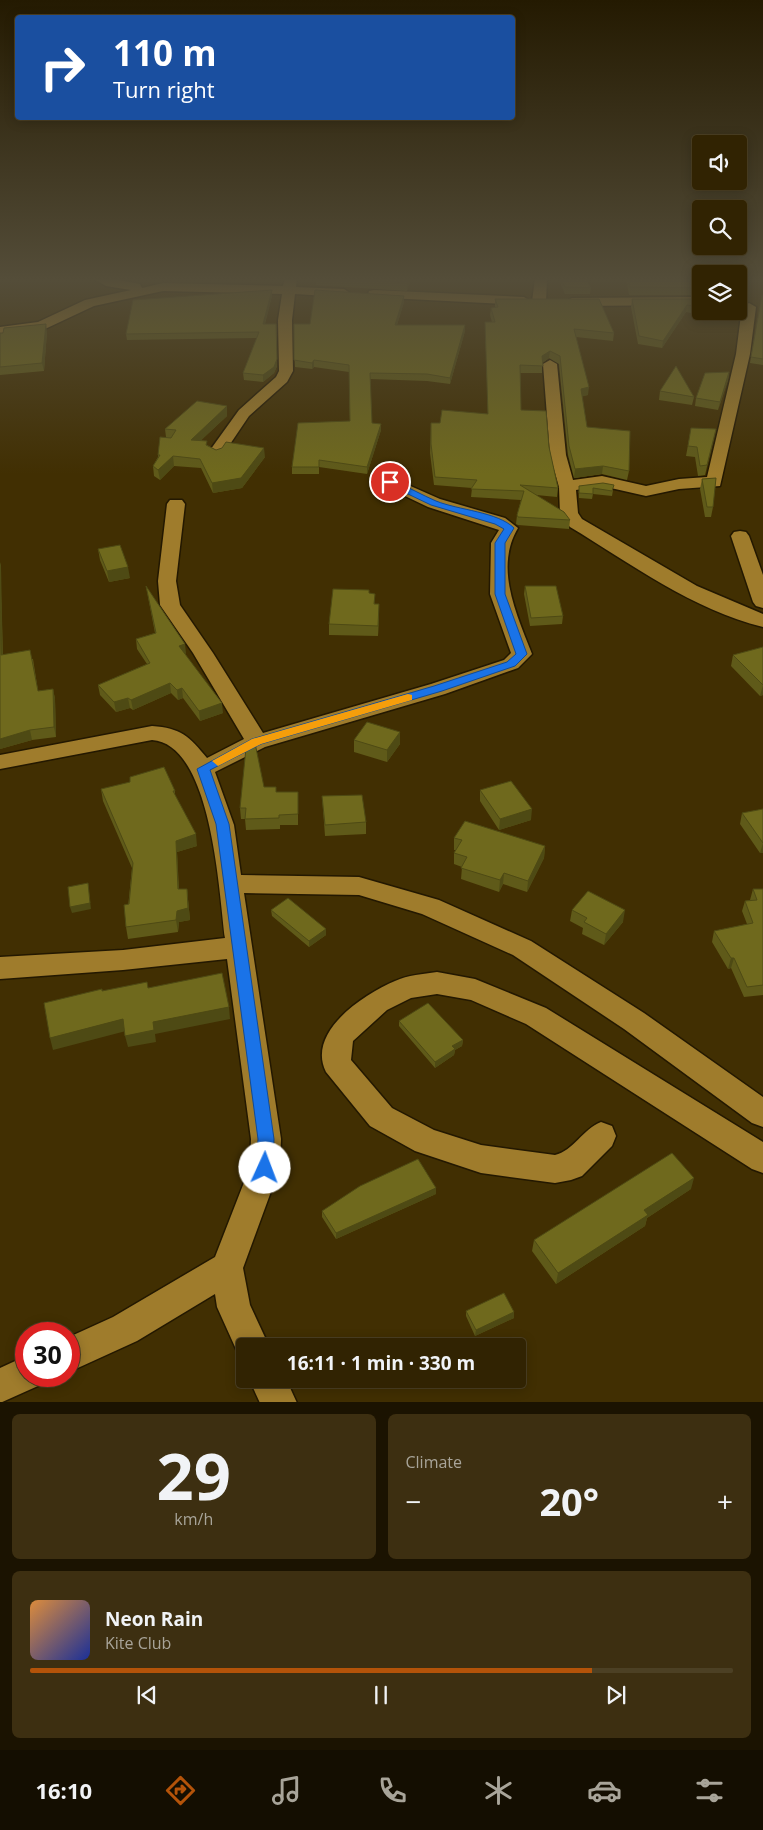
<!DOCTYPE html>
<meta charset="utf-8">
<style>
:root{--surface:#312302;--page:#3d2f11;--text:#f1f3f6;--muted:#a8a499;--line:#4c4024;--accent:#b45309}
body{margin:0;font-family:"Open Sans",sans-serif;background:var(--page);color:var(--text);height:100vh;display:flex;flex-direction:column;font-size:19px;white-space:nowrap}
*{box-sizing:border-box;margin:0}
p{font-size:16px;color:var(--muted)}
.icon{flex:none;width:28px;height:28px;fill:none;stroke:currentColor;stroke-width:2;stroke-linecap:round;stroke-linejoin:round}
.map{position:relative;height:1402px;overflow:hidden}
.drawer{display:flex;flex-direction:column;gap:12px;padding:12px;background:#1b1301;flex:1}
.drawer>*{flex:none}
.guide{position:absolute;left:15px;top:15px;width:500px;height:105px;border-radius:5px;box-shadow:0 2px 12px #0003,0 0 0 1px var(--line);background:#1a4fa0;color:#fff;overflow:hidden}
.buttons{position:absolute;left:692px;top:135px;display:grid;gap:10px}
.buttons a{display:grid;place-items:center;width:55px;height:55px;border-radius:5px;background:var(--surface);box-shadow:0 2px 12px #0003,0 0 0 1px var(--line);font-size:25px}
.speed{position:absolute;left:15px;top:1322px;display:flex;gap:10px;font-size:25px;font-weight:700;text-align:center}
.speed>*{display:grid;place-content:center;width:65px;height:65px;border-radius:50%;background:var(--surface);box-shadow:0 2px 12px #0003,0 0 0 1px var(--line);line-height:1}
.speed .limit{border:8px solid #d22;background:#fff;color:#111}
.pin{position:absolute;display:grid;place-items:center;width:42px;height:42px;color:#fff;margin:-21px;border:2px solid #fff;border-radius:50%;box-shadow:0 1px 5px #0007}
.me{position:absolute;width:55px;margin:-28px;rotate:2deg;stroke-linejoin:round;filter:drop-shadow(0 0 4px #0008)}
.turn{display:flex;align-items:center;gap:18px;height:105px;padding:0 15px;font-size:22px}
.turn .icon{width:65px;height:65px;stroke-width:2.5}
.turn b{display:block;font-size:35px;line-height:42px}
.big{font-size:38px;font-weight:700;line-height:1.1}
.drawer .card{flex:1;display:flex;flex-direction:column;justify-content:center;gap:8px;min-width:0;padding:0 18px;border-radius:8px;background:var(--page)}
.drawer .dial{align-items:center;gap:0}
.dial b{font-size:65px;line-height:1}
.song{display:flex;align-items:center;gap:15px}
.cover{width:60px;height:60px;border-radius:8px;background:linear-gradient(135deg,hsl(30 70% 55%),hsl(230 70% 35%))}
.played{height:5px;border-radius:2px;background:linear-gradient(90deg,var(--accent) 80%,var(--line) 80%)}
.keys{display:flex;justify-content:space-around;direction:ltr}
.heat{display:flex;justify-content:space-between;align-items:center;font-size:28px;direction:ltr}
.drawer .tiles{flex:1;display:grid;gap:12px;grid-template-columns:1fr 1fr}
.card:last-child{grid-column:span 2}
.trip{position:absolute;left:236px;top:1338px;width:290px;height:50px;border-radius:5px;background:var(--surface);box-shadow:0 2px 12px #0003,0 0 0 1px var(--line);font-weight:700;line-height:50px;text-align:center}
.tabs{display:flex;height:80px;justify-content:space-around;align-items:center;background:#140e01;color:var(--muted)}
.tabs .icon{width:35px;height:35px}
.tabs .selected{color:var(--accent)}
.tabs b{font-size:22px;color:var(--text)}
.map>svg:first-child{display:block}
</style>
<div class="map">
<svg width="763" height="1403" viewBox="0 0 763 1403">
<rect width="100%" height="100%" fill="#412f02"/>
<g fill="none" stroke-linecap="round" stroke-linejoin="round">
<g stroke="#231801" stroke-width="3">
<path id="street" d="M92,278H108L140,284L142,288L163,283L283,286L285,278H297L296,287L344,289L350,293L344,297L295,294L292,320L293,371L287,382L249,416L222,456L216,458L208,453L239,410L276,377L279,371L278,320L282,294L163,291L94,306L45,329L0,335V327L38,322L85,300L131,290L106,286Z
M535,278H547L546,302L539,306L532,302Z
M374,290L524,297L530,301L524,305L369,297L368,294L369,291Z
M701,297V305L572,306L565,302L572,298Z
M749,303L756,307L750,354L720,486L679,489L646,496L602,486L576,490L578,513L582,519L697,586L763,614V627C693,610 630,563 570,527L560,514L559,487L550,455L543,364L550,360L557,364L566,455L573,480L602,476L646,486L679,479L707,477L736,354L742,307Z
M390,477L440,499L505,518L518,528C494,568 517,615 532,654L518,668L445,694L265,747L215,772L234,825L241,875L359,877L439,900L531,941L644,1013L763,1097V1127L752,1123L624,1029L513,955L422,914L359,895L244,893L281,1139L280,1167L243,1268L250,1305L269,1346H245V1360L240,1358L217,1307L215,1294L137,1341L69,1372V1337L113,1317L215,1257L250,1167L251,1139L227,959L123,970L0,979V957L123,950L225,938C219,892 212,744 152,740L0,769V755L152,726C181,728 189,736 207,758L244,739L193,653L160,605L158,581L167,504L170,500H182L185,504L176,581L180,605L213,653L263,733L431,684L504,660L511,653L490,594L491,543L499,530L428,507L384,486L382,482L384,478Z
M740,531L746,532L749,536L763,575V608L756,606L753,602L731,536L734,532Z
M437,972L475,979L546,1008L763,1142V1173L752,1169L526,1024L471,1000L437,994L411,998L387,1010L353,1041L351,1060L392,1108L434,1130L481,1145L555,1155C573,1151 583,1129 601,1122L612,1126L616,1136L612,1146L582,1176L571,1180L555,1183L481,1173L415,1151L370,1126L326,1072C306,1032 364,994 395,981C408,975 423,974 437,972Z
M26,1356V1376H43L38,1386L0,1403V1368Z
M249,1379H286L297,1403H260Z"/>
</g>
<use href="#street" fill="#9f7c2c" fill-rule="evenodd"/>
</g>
<path fill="#5f5a19" d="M316,278H411L407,291L316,285Z
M558,278H586L591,288L590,294H565Z
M626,278H694L696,285H701V295H629Z
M272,290V296L265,324L277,366L274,373L263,382L244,380L243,373L257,338L127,340L126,334Z
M762,295H763V365L750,363Z
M495,299L614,333L613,341L576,337L588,395L582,396L587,427L629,471L627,480L602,474L574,478L568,455L559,364L549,358L542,363V373H520L521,410L549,447L558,488L557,497L536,495L570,520L569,529L518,525L516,524L517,515L521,500L471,497L472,488L434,485L430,453L431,423H440L488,414L485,322H492L490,315L491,308H495Z
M632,299H701V311H704L702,315L686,312L662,348L638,344L631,307Z
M404,302L397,325H465V331L450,384L427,381L370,379L372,423L381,430L367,474L319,467V474H292V467L350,421L349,372L314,367L312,369L295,367L294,324H310Z
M47,332L44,371L0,375V333Z
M729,372L728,380L718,410L695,406L696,398Z
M660,391L694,397L692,405L659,400Z
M227,406V416L201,440L207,445L216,450L265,457L242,488L213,493L201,468L174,466L160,480L154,476L153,466L158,457V455L166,437L165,429Z
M691,428L716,429L705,475L698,476L695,457L686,456Z
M702,479L713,507L711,517H705L700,489Z
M579,486L613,490L612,496L593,494L592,499L579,498Z
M98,549L130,578L109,582L100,560Z
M0,562L3,655L33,659L38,691L53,689L55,699L56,737L32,740L0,749Z
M146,586L186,653L185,654L223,713L200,721L183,698L178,700L171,693L133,710L130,708L116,712L100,695L98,685L147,664L137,649L136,639L155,633Z
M525,586L563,616L562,624L530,626L524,594Z
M369,593L375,604L379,615L378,636L329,635V624Z
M763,647V695L760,696L731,666L733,655Z
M400,732V744L387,762L354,752V740Z
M264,787H276V792H298V825H280V829L246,830L245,819H241L240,808Z
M101,789L175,791V796L197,846L177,852L179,889H187L190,920L179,922L178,932L128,939L126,927L132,868L103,801Z
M480,790L531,820L499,830L480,801Z
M322,796L366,822V834L325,836Z
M763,809V853H760L740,824L742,813Z
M454,838L545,846L544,858L527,892L503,884L499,892L461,879L462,867L454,864V853L456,850H454Z
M753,889H763V995L744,997L731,968L728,969L712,942L714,931L747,924L742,911L745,901L750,900Z
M271,910L326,935L309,947L272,916Z
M572,910L623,922L604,945L582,934L583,928L570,921Z
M399,1021L463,1040L462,1046L455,1050L454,1055L435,1068L399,1026Z
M691,1189L647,1218L645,1226L556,1284L532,1251L534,1240Z
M436,1194L336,1239L322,1217V1211Z
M466,1311L514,1312V1318L475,1336L466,1316Z"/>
<path fill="#4e4a14" d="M409,278H411L407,291V283Z
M272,290V296L263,330V324Z
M404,296V302L395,331V325Z
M687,305L686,312L662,348L663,341Z
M46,324L47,332L44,371L42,363Z
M276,324L277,366L274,373L263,382V375Z
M465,325V331L450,384V378Z
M550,351L549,358L541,364L542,356Z
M314,360V367L312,369V363Z
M729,372L728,380L718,410L720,402Z
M589,387L588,395L580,397L581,389Z
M227,406V416L192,449L191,440Z
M381,424V430L367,474V467Z
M264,448L265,457L242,488L213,493L212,483Z
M173,456L174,466L160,480L158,470Z
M603,466L602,474L574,478L575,469Z
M0,562L1,565L3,665L1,655L0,611Z
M128,567L130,578L109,582L107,571Z
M379,604V615L378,636V626Z
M185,644L186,653L180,655L179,646Z
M170,683L171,693L133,710L131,700Z
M763,684V695L760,696L763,685Z
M182,688L183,698L178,700L177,690Z
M53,689L55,699L56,737L54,727Z
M128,698L130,708L116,712L114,702Z
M222,703L223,713L200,721L199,711Z
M30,730L32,740L0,749V739Z
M400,732V744L387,762V750Z
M532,809L531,820L499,830L500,819Z
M196,834L197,846L177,852L179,901L178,889L176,841Z
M763,843V853H760Z
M545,846L544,858L527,892L528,881Z
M504,873L503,884L499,892L500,880Z
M88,883L91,909L72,913L70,907Z
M187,889L190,920L179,922L178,932L176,920L177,911Z
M625,910L623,922L604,945L606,934Z
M326,929V935L309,947V941Z
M731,958H734L731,968L728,969Z
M229,1007L230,1019L155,1034L156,1042L128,1047L125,1036L153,1022Z
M123,1019L126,1031L53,1050L50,1038Z
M463,1040L462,1046L455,1050L454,1055L435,1068V1062L452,1046Z
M694,1178L691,1189L647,1218L645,1226L556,1284L558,1273L644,1210Z
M436,1188V1194L336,1239V1233Z
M514,1312V1318L475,1336L476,1330Z"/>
<path fill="#6f691d" stroke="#4e4a14" d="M324,278H409L407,283Z
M561,278H586L591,288L565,287Z
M628,278H694L696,285H701V288L630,287Z
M272,290L263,324H276L277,359L274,367L263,375L243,373L259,332L126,334L133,300Z
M315,290L404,296L395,325H465L450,378L427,374L370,373L372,423L381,424L367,467L319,460V467H292L298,423L350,421L349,365L314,360L312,363L294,360V324H310Z
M762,295H763V359L751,357Z
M495,299H599L614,333L574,329L589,387L581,389L587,427L630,431L629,471L603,466L575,469L569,446L560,356L550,351L542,356L543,366L520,365L521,410L546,411L549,447L558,488L520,485L564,512L570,520L518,517L517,515L524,491L471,489L477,480L435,477L431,444V423H440L442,410L488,414L485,322H495L491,308L498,307Z
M632,299H701V307L687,305L663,341L639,336Z
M46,324L42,363L0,367V333H3L4,328Z
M676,366L694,397L660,391Z
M729,372L720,402L696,398L705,373Z
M197,401L227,406L191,440L207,441L206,445L216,450L222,448L226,442L264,448L241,478L212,483L200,459L173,456L158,470L153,466L160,455H158L160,437L171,438L176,430L165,429Z
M691,428L716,429L707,465L700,466L697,447L688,446Z
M716,478L713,507H707L702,479Z
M603,483L614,485L612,491L593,488V494L579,493V486Z
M120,545L128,567L107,571L98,549Z
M146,586L185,644L179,646L222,703L199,711L182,688L177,690L170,683L131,700L128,698L114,702L98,685L150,663L136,639L156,633Z
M525,586H556L563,616L531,618Z
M333,589L369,590V593L375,594L374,604H379L378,626L329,624Z
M0,611L1,655L30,650L38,691L53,689L54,727L30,730L0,739Z
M763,647V685L733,655Z
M367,722L400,732L387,750L354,740Z
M255,743L264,787H276V792H298V814L279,815V818L245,819L246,808H240L246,748Z
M164,767L175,791H173L196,834L176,841L178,889H187L188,908L177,911L176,920L126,927L124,905L129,904L133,863L101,789L130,782V777Z
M511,781L532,809L500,819L480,790Z
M362,795L366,822L325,825L322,796Z
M763,809V843L742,813Z
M465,821L545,846L528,881L504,873L500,880L461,868L467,857L454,853L462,840L454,838Z
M88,883L90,903L70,907L68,887Z
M753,889H763V985L747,987L734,958H731L714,931L753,923L745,901L757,900Z
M588,891L625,910L606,934L584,922L587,918L572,910Z
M288,898L326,929L309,941L271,910Z
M222,973L229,1007L153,1022L154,1030L125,1036L123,1019L50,1038L44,1003L102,989V991L147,982L148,988Z
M428,1003L463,1040L452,1046L455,1049L435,1062L399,1021Z
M672,1153L694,1178L644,1210L648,1215L558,1273L534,1240Z
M418,1159L436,1188L336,1233L322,1211L360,1186Z
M504,1293L514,1312L476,1330L466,1311Z"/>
<linearGradient id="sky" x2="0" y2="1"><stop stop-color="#241a01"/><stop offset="0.59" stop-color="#544d39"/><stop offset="1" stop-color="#544d39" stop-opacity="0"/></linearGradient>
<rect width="763" height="474" fill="url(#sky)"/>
<path fill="#1a73e8" stroke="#114b97" d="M387,481H394C408,487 422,495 436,501C458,510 498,512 514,528L505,543V594L527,654L515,666L442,691L261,744L210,770L229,824L274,1139L273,1168L271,1173L265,1175L259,1173L256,1168L258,1139L216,824L197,769L252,739L434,686L507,662L516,654L495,594V543L504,529L495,524L431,505L387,484Z"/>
<path fill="#f59e0b" d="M408,694L412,695V700L261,744L222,764L218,766L212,761L252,739Z"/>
</svg>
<div class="buttons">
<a><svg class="icon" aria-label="sound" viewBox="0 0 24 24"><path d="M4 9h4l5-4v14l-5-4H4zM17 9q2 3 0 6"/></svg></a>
<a><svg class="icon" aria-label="search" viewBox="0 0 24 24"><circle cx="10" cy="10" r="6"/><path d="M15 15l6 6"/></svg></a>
<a><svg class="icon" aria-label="layers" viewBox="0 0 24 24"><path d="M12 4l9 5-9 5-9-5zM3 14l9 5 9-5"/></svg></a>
</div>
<div class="speed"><div class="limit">30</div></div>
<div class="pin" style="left:390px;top:482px;background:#d93025"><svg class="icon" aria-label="arrive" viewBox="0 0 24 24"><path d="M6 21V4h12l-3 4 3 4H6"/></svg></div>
<svg class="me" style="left:265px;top:1168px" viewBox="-20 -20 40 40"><circle r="19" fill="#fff"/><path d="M0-13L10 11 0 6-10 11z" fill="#1a73e8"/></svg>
<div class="trip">16:11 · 1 min · 330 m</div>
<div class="guide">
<div class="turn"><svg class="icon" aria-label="right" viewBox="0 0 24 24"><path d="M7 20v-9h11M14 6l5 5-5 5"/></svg><div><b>110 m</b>Turn right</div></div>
</div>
</div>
<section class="drawer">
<div class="tiles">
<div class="card dial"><b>29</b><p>km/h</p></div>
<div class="card"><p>Climate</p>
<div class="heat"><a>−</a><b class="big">20°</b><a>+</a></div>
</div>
<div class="card">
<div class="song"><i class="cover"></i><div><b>Neon Rain</b><p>Kite Club</p></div></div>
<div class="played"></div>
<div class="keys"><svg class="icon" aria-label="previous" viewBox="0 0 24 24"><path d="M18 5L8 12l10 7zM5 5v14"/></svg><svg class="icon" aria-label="pause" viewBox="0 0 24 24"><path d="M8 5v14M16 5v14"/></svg><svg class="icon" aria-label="next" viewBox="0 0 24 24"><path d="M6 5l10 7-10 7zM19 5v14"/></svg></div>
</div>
</div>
</section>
<nav class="tabs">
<b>16:10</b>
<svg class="icon selected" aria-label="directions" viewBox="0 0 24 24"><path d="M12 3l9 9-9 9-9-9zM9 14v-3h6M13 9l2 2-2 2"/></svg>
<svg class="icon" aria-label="music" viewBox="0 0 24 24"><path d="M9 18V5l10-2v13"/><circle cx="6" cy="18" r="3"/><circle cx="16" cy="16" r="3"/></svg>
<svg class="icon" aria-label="phone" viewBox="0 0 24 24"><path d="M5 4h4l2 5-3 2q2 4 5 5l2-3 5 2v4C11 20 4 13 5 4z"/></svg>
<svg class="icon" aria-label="climate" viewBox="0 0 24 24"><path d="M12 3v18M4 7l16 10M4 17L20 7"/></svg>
<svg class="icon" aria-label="car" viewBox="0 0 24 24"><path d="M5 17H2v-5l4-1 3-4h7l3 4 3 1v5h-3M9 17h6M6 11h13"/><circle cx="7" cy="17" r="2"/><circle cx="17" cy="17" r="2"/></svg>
<svg class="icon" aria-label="filters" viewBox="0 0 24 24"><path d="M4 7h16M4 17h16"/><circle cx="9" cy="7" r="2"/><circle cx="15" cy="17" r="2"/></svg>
</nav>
